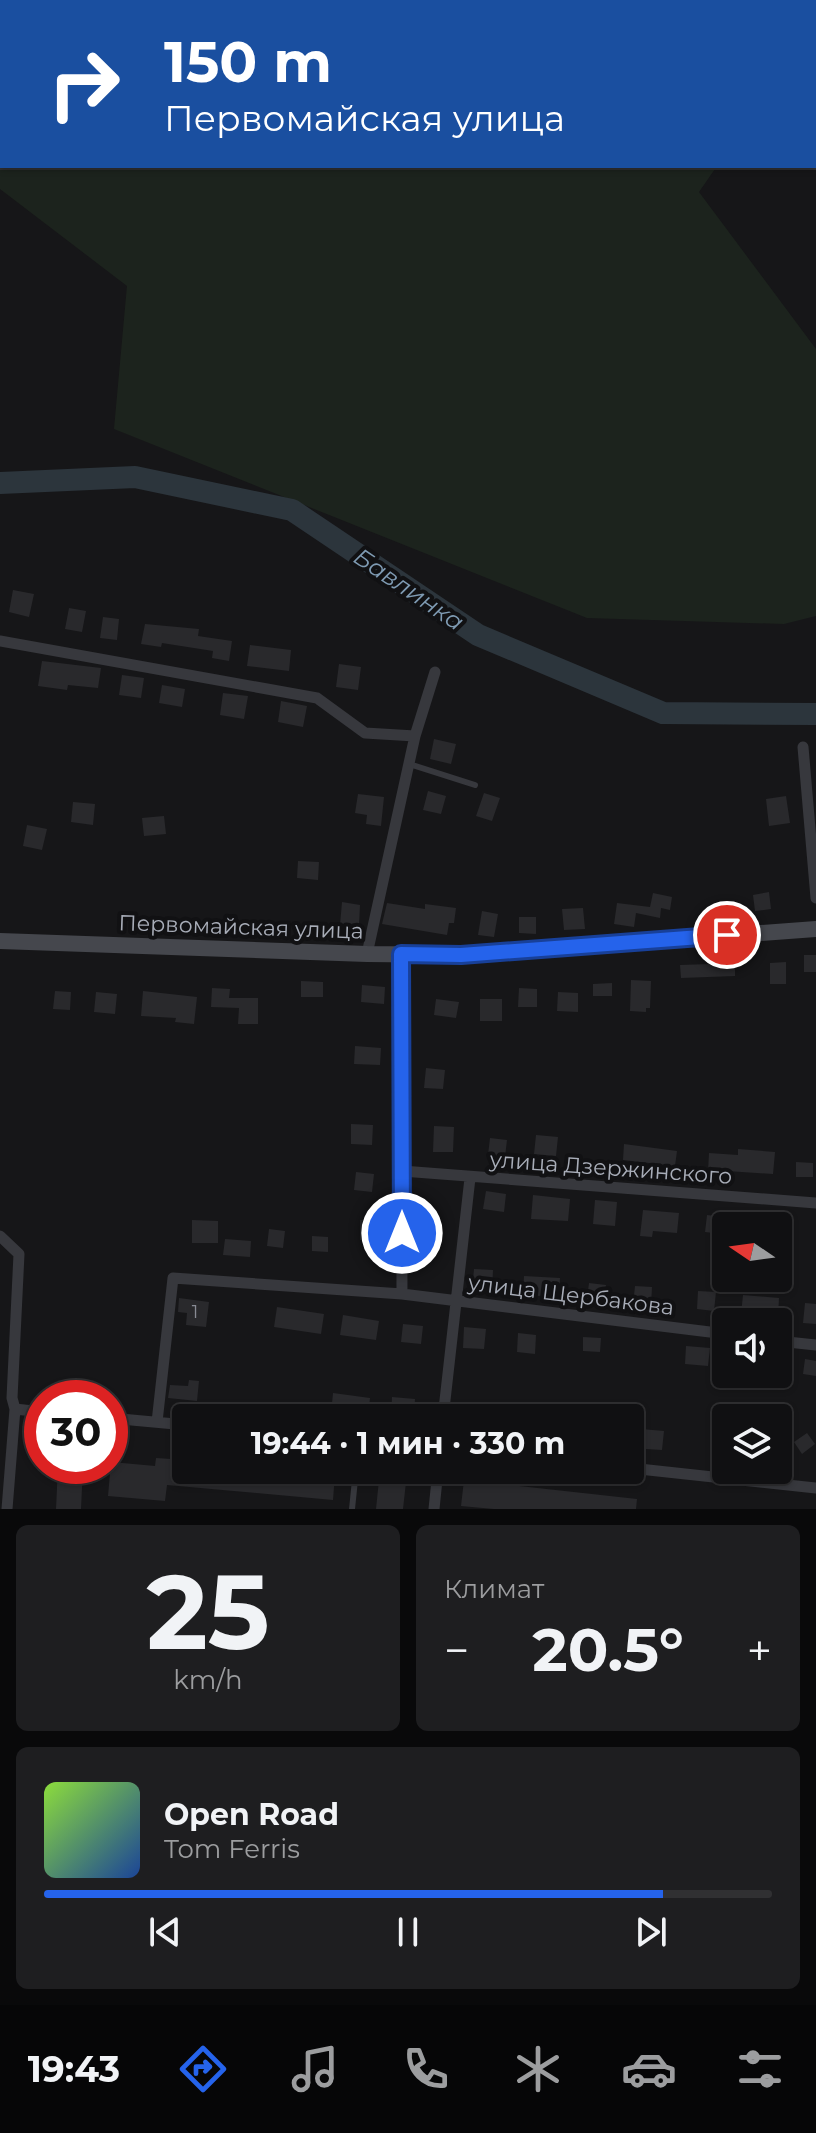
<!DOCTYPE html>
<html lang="ru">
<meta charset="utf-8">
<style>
:root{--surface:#101012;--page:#1e1e20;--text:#f1f3f6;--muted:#9c9d9f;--line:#303032;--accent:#2563eb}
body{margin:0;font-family:Montserrat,sans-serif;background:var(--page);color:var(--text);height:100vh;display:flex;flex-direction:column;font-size:30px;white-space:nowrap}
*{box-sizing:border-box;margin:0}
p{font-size:26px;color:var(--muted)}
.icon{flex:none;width:44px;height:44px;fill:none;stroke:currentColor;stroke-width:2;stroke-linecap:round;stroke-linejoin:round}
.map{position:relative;height:1509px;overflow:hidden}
.details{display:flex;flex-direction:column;gap:16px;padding:16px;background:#09090a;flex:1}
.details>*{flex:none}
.banner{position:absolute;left:0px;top:0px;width:816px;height:168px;box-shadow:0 2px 6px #0004,0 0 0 2px var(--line);background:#1a4fa0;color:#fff;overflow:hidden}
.needle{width:52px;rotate:283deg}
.controls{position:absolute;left:712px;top:1212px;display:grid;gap:16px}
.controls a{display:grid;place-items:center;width:80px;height:80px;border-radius:8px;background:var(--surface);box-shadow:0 2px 6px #0004,0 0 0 2px var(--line);font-size:40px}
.speed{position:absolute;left:24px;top:1380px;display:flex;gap:16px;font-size:40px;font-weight:700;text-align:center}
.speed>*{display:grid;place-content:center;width:104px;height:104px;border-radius:50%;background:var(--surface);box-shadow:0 2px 6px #0004,0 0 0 2px var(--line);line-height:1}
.speed .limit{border:12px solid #d22;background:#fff;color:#111}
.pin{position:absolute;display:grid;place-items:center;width:68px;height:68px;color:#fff;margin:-34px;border:4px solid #fff;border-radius:50%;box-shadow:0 2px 8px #0007}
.me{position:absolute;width:88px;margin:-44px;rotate:0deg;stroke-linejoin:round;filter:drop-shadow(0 0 6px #0008)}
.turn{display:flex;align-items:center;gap:28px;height:168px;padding:0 32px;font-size:36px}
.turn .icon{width:104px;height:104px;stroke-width:2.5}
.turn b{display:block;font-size:56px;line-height:68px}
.big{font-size:60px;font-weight:700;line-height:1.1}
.details .tile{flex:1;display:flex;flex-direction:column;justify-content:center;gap:12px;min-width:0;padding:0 28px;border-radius:12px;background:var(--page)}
.details .dial{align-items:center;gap:0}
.dial b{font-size:104px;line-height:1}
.song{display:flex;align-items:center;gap:24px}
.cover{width:96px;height:96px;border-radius:12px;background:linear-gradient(135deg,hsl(90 70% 55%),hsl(220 70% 35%))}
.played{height:8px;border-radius:4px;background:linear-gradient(90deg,var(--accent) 85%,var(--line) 85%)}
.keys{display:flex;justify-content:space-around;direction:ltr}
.heat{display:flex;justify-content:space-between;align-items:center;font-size:44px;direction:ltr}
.details .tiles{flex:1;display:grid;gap:16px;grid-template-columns:1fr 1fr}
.tile:last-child{grid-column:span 2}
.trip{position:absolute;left:172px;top:1404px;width:472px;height:80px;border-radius:8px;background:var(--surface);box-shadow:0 2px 6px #0004,0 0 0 2px var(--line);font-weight:700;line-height:80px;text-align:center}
.dock{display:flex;height:128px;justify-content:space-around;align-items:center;background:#060607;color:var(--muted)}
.dock .icon{width:56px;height:56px}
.dock .selected{color:var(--accent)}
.dock b{font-size:36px;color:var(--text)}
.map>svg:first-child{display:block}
</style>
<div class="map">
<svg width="816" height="1509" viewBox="0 0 816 1509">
<rect width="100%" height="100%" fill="#161618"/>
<path fill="#1c231d" d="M0,0H816V37L814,38V2H2V166H717L699,192L816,349V616L784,624L587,618L114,429L127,286L0,189Z"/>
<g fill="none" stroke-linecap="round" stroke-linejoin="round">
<path stroke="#2c353c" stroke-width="22" d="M0,483L135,477L292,510L478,635L663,713L816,714"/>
</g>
<path fill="#29292c" d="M13,590L34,594L29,617L9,612Z
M69,608L86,611L82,632L65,629Z
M103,617L119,619L117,640L100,638Z
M145,624L199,629L198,636L232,641L229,661L212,658L213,651L162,643L161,647L141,644Z
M250,645L291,650L289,671L247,666Z
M42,661L101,668L98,688L68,685L67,690L38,686Z
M339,664L361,667L358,690L336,687Z
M122,675L144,678L141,698L119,695Z
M162,685L185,689L182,707L159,703Z
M223,693L248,696L244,719L220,715Z
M281,701L307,706L303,727L278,722Z
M434,739L456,744L451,764L430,759Z
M428,791L446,796L441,814L423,810Z
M484,793L500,798L492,821L476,816Z
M358,794L384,797L381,826L366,824L367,815L355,813Z
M786,796L790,823L769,826L766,799Z
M73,802L95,804L93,825L71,822Z
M164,816L166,834L144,836L142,818Z
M27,825L47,829L42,850L23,846Z
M298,861L319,862L318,880L297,878Z
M769,892L771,909L755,911L753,895Z
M653,893L672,897L670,910L661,908L660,918L636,913L634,927L614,924L617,903L650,907Z
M342,902L360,905L359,926L340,925Z
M387,903L425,909V904L456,908L454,923H449L447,935L382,924Z
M583,908L585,929L564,930L562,909Z
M482,911L498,914L494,937L478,935Z
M519,917H536V934L519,933Z
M804,955H816V972H804Z
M735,958V976L681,978L680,965L710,964V959Z
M786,962V984H770V963Z
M631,980L651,981L650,1008H646V1012L630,1011Z
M301,981L323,982V997H301Z
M612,983V996H593V984Z
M362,985L385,987L384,1004L361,1002Z
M212,988L230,989L229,998H258V1024H238L239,1008L211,1007Z
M519,988L537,989V1007H518Z
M55,991L71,992L70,1010L53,1009Z
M143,991L197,997L194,1024L175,1022L176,1018L141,1016Z
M96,992L117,994L115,1014L94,1012Z
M558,992L578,993V1012L557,1011Z
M436,999L459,1002L456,1018L434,1015Z
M480,999H502V1021H480Z
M355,1046L381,1048L380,1065L354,1064Z
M426,1068L445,1070L443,1089L424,1088Z
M351,1124L373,1125L372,1145L351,1144Z
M434,1126L454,1127L453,1152H433Z
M536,1135L558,1137L556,1156L534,1154Z
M490,1138L507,1140L505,1157L488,1155Z
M624,1144L677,1151L675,1166L623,1160Z
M738,1149L775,1152L773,1174L727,1171V1173L708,1172L709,1153L738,1155Z
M796,1162L813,1163V1177H796Z
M356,1172L374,1174L372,1192L354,1190Z
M486,1191L506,1194L504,1212L483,1209Z
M533,1195L570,1199L568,1221L531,1219Z
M595,1200L617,1202L615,1226L593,1224Z
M643,1210L679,1213L677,1233L653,1231L652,1237L640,1236Z
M707,1215L724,1217L722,1234L705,1232Z
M192,1220L218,1221V1243H192Z
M360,1220H379L378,1241L360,1240Z
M778,1221L794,1223L792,1244L779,1243Z
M269,1229L285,1231L283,1248L267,1246Z
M312,1236L328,1237V1252L312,1251Z
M225,1239L251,1241L250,1257L223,1255Z
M474,1269L493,1270L492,1292L472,1290Z
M524,1276L560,1278L559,1297L523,1295Z
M589,1283L606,1285L604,1301L587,1299Z
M635,1286L652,1287L651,1306L633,1305Z
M698,1291L716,1292L714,1311L697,1309Z
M743,1295L779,1298L778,1317L741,1314Z
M179,1298L209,1302L206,1327L186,1325L187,1313L178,1312Z
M805,1303L816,1304V1324L803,1323Z
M277,1307L324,1314L321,1334L274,1327Z
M343,1315L379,1321L376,1340L340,1335Z
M403,1324L423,1326L421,1344L401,1342Z
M464,1327L486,1329L484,1349L463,1348Z
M518,1333L536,1335L535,1354L517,1352Z
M583,1337L601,1338L600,1352L583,1351Z
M686,1346L710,1348L708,1366L685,1364Z
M805,1359L816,1361V1376L803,1374Z
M189,1380L199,1381L197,1401L168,1398L170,1385L188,1386Z
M333,1393L370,1398L368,1418L331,1414Z
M392,1397L415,1399L414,1418H391Z
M461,1407L503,1411L502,1418H460Z
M630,1428L664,1431L662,1450L630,1448Z
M807,1433L815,1444L802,1454L794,1442Z
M156,1458L186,1460V1470H291L335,1474L333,1500L167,1485L165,1501L108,1496L111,1462L155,1466Z
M58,1466H83L81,1509H56Z
M380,1470L407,1473L403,1509H376Z
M464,1480L637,1499L636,1509H494L461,1506Z"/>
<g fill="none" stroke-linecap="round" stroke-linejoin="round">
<path stroke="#37383d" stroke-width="6" d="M409,764L475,785
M352,1509L356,1470"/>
<path stroke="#37383d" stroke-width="11" d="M0,641L317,698L365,733L415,736
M803,747L816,898
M367,954L415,736L435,672
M401,954L402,1294
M402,1171L816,1203
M0,1236L19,1254L12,1398L15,1409L7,1509
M778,1341L816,1345
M15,1409L42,1412
M110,1418L186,1425
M443,1418L470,1178
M157,1422L173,1278L402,1294L726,1334
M630,1468L816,1488
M434,1509L438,1470"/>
<path stroke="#45474d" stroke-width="16" d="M0,941L367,954L461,955L816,929"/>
</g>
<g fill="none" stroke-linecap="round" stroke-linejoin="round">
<g stroke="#184099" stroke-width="20">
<path id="route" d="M402,1233L401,954L461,955L727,935"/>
</g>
<use href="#route" stroke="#2563eb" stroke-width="14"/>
</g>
<g text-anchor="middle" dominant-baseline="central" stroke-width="8" stroke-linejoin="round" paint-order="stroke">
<g font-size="18" fill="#888b94">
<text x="195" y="1312">1</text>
</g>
<g font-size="22" fill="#a8adb8" stroke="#111113">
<text transform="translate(241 927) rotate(2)">Первомайская улица</text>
<text transform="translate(611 1168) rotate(4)">улица Дзержинского</text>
<text transform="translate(571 1295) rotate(7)">улица Щербакова</text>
</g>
<g font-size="24" font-style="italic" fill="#7f9bb3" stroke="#111113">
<text transform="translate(409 589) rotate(34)">Бавлинка</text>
</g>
</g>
</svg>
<div class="controls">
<a><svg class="needle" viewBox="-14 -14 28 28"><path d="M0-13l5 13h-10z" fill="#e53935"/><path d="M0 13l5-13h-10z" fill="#9c9d9f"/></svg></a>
<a><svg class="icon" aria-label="sound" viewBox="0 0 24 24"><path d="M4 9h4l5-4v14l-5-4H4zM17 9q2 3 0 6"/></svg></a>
<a><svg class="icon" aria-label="layers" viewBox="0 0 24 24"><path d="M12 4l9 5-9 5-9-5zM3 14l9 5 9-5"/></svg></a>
</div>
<div class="speed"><div class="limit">30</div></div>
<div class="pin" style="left:727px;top:935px;background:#d93025"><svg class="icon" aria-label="arrive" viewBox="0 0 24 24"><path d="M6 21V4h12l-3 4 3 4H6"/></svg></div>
<svg class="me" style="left:402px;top:1233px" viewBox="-20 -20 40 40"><circle r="17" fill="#2563eb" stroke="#fff" stroke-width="3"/><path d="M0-11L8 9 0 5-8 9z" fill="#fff"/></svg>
<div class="trip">19:44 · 1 мин · 330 m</div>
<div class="banner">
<div class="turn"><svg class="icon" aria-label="right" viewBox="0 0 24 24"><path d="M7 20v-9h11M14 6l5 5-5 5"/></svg><div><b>150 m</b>Первомайская улица</div></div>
</div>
</div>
<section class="details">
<div class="tiles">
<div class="tile dial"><b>25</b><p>km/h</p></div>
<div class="tile"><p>Климат</p>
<div class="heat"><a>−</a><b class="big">20.5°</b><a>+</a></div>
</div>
<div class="tile">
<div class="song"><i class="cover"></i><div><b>Open Road</b><p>Tom Ferris</p></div></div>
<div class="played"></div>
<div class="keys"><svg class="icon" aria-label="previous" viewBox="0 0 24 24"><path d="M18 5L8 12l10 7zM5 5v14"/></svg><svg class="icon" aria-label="pause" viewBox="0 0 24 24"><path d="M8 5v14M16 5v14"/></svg><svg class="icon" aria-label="next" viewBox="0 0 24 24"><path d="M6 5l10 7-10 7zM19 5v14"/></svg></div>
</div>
</div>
</section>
<nav class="dock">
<b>19:43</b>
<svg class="icon selected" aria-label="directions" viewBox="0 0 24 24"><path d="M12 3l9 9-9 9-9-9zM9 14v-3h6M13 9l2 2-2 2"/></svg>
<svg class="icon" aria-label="music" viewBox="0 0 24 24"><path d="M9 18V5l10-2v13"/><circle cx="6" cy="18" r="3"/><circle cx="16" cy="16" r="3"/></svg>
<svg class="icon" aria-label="phone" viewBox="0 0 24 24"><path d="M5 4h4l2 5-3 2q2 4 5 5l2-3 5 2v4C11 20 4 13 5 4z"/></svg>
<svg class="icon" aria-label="climate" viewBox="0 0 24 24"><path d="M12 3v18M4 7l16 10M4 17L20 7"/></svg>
<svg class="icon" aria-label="car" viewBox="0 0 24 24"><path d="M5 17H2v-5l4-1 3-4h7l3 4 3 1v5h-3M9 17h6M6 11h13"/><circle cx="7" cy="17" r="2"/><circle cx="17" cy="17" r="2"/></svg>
<svg class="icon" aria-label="filters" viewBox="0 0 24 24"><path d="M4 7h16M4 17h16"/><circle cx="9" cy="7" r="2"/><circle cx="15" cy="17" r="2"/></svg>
</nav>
